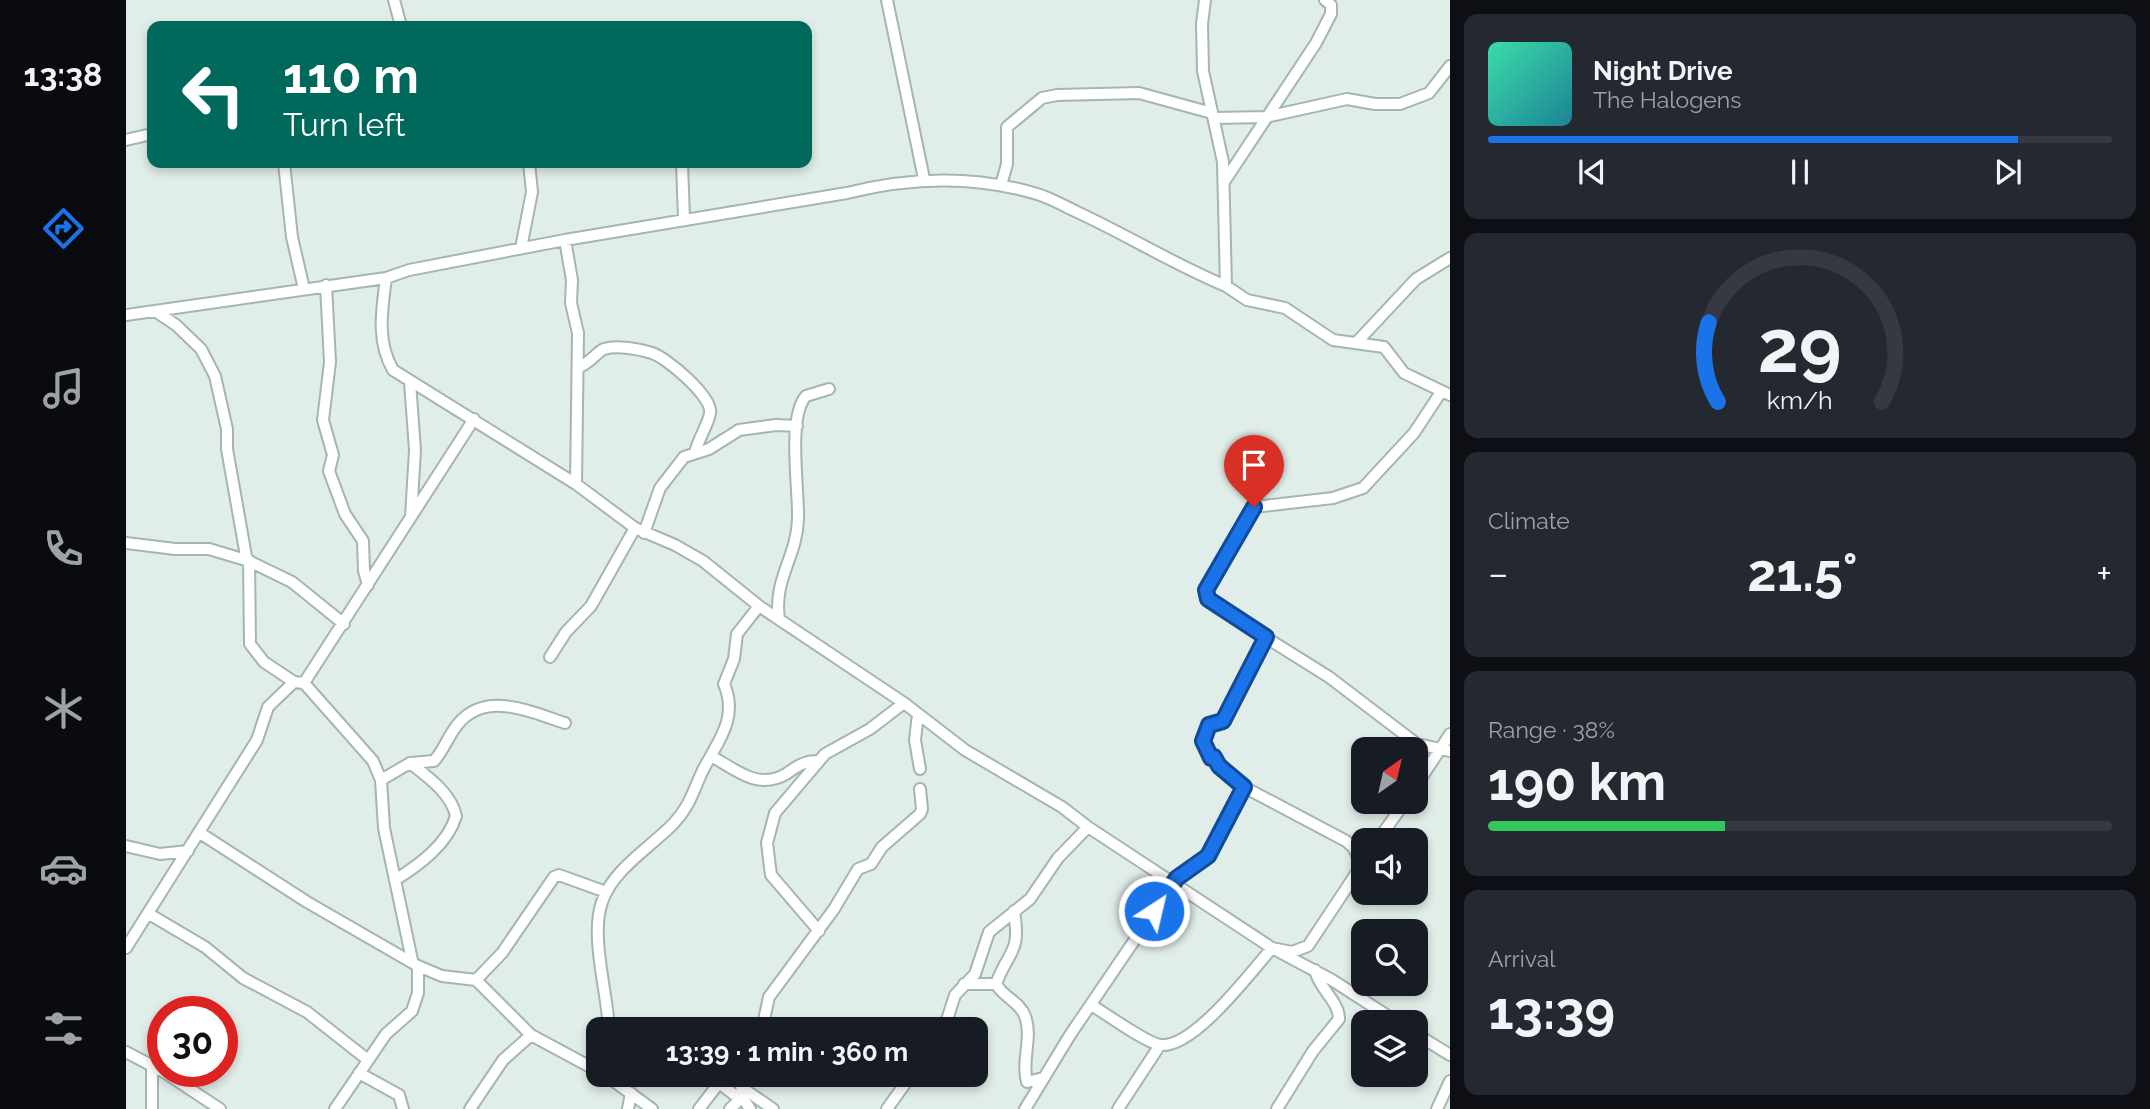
<!DOCTYPE html>
<meta charset="utf-8">
<style>
:root{--surface:#171b24;--page:#242831;--text:#f1f3f6;--muted:#9ea1a6;--line:#363941;--accent:#1a73e8}
body{margin:0;font-family:Raleway,sans-serif;background:var(--page);color:var(--text);height:100vh;display:flex;flex-direction:column;font-size:26px;white-space:nowrap}
*{box-sizing:border-box;margin:0}
p{font-size:23px;color:var(--muted)}
.icon{flex:none;width:38px;height:38px;fill:none;stroke:currentColor;stroke-width:2;stroke-linecap:round;stroke-linejoin:round}
.map{position:relative;flex:1;overflow:hidden}
.drawer{display:flex;flex-direction:column;gap:14px;padding:14px;background:#0d0f14;width:700px}
.drawer>*{flex:none}
.guide{position:absolute;left:21px;top:21px;width:665px;height:147px;border-radius:14px;box-shadow:0 4px 10px #0003;background:#00695c;color:#fff;overflow:hidden}
.needle{width:46px;rotate:34deg}
.tools{position:absolute;left:1225px;top:737px;display:grid;gap:14px}
.tools a{display:grid;place-items:center;width:77px;height:77px;border-radius:14px;background:var(--surface);box-shadow:0 4px 10px #0003;font-size:35px}
.speed{position:absolute;left:21px;top:996px;display:flex;gap:14px;font-size:35px;font-weight:700;text-align:center}
.speed>*{display:grid;place-content:center;width:91px;height:91px;border-radius:50%;background:var(--surface);box-shadow:0 4px 10px #0003;line-height:1}
.speed .limit{border:10px solid #d22;background:#fff;color:#111}
.pin{position:absolute;display:grid;place-items:center;width:60px;height:60px;color:#fff;margin:-72px -30px;border-radius:50% 50% 50% 0;rotate:-45deg;box-shadow:0 0 7px #0007}
.pin .icon{rotate:45deg}
.me{position:absolute;width:77px;margin:-38px;rotate:35deg;stroke-linejoin:round;filter:drop-shadow(0 0 5px #0008)}
.turn{display:flex;align-items:center;gap:24px;height:147px;padding:0 21px;font-size:32px}
.turn .icon{width:91px;height:91px;stroke-width:2.5}
.turn b{display:block;font-size:49px;line-height:60px}
.big{font-size:52px;font-weight:700;line-height:1.1}
.drawer .widget{flex:1;display:flex;flex-direction:column;justify-content:center;gap:10px;min-width:0;padding:0 24px;border-radius:14px;background:var(--page)}
.drawer .dial{align-items:center;gap:0}
.dial svg{height:182px;overflow:visible;fill:none;stroke:var(--line);stroke-width:7;stroke-linecap:round;text-anchor:middle}
.dial text{fill:var(--text);stroke:none}
.song{display:flex;align-items:center;gap:21px}
.cover{width:84px;height:84px;border-radius:10px;background:linear-gradient(135deg,hsl(160 70% 55%),hsl(190 70% 35%))}
.played{height:7px;border-radius:4px;background:linear-gradient(90deg,var(--accent) 85%,var(--line) 85%)}
.keys{display:flex;justify-content:space-around;direction:ltr}
.heat{display:flex;justify-content:space-between;align-items:center;font-size:38px;direction:ltr}
.charge{height:10px;border-radius:5px;background:linear-gradient(90deg,#34c759 38%,var(--line) 0)}
.trip{position:absolute;left:460px;top:1017px;width:402px;height:70px;border-radius:14px;background:var(--surface);box-shadow:0 4px 10px #0003;font-weight:700;line-height:70px;text-align:center}
main{display:flex;flex:1;min-height:0}
.tabs{display:flex;flex-direction:column;width:126px;justify-content:space-around;align-items:center;background:#090b0e;color:var(--muted)}
.tabs .icon{width:49px;height:49px}
.tabs .on{color:var(--accent)}
.tabs b{font-size:32px;color:var(--text)}
.map>svg:first-child{display:block}
</style>
<main>
<nav class="tabs">
<b>13:38</b>
<svg class="icon on" aria-label="directions" viewBox="0 0 24 24"><path d="M12 3l9 9-9 9-9-9zM9 14v-3h6M13 9l2 2-2 2"/></svg>
<svg class="icon" aria-label="music" viewBox="0 0 24 24"><path d="M9 18V5l10-2v13"/><circle cx="6" cy="18" r="3"/><circle cx="16" cy="16" r="3"/></svg>
<svg class="icon" aria-label="phone" viewBox="0 0 24 24"><path d="M5 4h4l2 5-3 2q2 4 5 5l2-3 5 2v4C11 20 4 13 5 4z"/></svg>
<svg class="icon" aria-label="climate" viewBox="0 0 24 24"><path d="M12 3v18M4 7l16 10M4 17L20 7"/></svg>
<svg class="icon" aria-label="car" viewBox="0 0 24 24"><path d="M5 17H2v-5l4-1 3-4h7l3 4 3 1v5h-3M9 17h6M6 11h13"/><circle cx="7" cy="17" r="2"/><circle cx="17" cy="17" r="2"/></svg>
<svg class="icon" aria-label="filters" viewBox="0 0 24 24"><path d="M4 7h16M4 17h16"/><circle cx="9" cy="7" r="2"/><circle cx="15" cy="17" r="2"/></svg>
</nav>
<div class="map">
<svg width="1324" height="1109" viewBox="0 0 1324 1109">
<rect width="100%" height="100%" fill="#e1ede8"/>
<g fill="none" stroke-linecap="round" stroke-linejoin="round">
<g stroke="#a3b6af" stroke-width="14">
<path id="street" d="M268,0L275,26
M761,0L798,179
M1079,0L1076,24L1077,71L1097,162L1100,286
M1088,118L1140,117L1221,99L1249,104H1274L1303,93L1324,66
M0,140L26,134
M158,163L166,237L178,289
M556,163L558,219
M1098,182L1190,43L1205,14V5L1199,0
M875,185L881,164V127L916,98L931,95L1013,93L1086,113
M439,240L446,280L445,303L452,333L450,484
M395,248L406,192L403,163
M200,285L204,362L197,420L207,455L203,471L219,514L237,541L238,571L242,585
M29,311L50,325L75,349L89,376L101,429V449L120,556L123,561L166,582L218,624
M0,315L260,278
M1230,343L1290,279L1324,258
M453,367C464,363 472,351 478,349C491,345 514,349 526,353C541,358 587,397 584,413C583,423 572,439 569,453
M284,382L289,450L285,517
M1315,392L1288,433L1237,488L1207,498L1128,507L1082,583C1077,597 1086,602 1096,610L1203,677L1291,744L1324,751
M518,533L534,488L558,457L583,449L613,430L650,425L671,426
M0,543L49,549H83L123,561L124,644L138,662L168,682
M653,619C647,579 671,557 672,519C673,490 661,417 680,396L703,389
M1140,637L1098,721L1083,725L1077,741L1085,758L1088,757L1092,766L1118,787L1220,841L1228,848L1235,865
M424,657L440,632L465,606L509,528
M178,683L247,761L255,780L258,828L286,960
M792,714L789,740L794,769
M587,757C611,771 633,790 660,774C670,767 678,761 691,761
M255,780L284,763L308,761C318,750 322,736 332,724C360,690 405,712 439,723
M1290,786L1324,734
M74,833L181,902L292,966L316,976L350,980L405,1035L472,1071
M1252,840L1279,802
M0,846L34,854L62,851
M269,880C293,865 322,844 330,816C325,793 302,777 284,763
M888,911C895,954 883,949 870,984C877,997 894,1002 899,1016C907,1037 895,1061 901,1082L917,1078
M23,914L79,947L117,978L181,1012L242,1060
M693,931L645,875L641,843L649,813L699,754L744,729L778,703
M0,948L131,740L142,707L168,682L178,683L348,419
M350,980L376,953L428,877L433,875L480,892
M838,984H870
M965,1005C981,1014 1021,1044 1035,1045C1068,1048 1124,973 1146,948L1166,952L1182,946L1237,863
M1271,1022L1206,980L1146,948L962,827L936,807L839,750L778,703L633,606L577,561L549,545L509,528L450,484L267,370C250,341 256,309 260,278L283,270L439,240L721,193C785,177 848,175 911,194C925,198 938,206 951,212C1001,235 1049,265 1100,286L1121,300L1159,308L1207,340L1258,347L1278,373L1324,395
M483,1029C481,991 464,935 476,902C487,869 524,848 548,823C563,807 567,792 576,772C591,742 613,719 598,684L608,659L611,634L633,606
M636,1029L643,997L708,909L732,869L745,864L756,847L794,814L796,809L794,789
M818,1029L829,995L849,974L863,932L904,899L932,858L962,827
M1290,1034L1324,1055
M0,1052L38,1072L94,1109
M26,1065V1109
M233,1073L273,1095L277,1109
M478,1074L526,1109
M615,1074L616,1097L624,1109
M615,1087L647,1109
M209,1109L260,1034L286,1011L292,993V966
M344,1109L377,1060L405,1035
M502,1109L505,1093
M573,1109L593,1083L614,1099
M604,1109L616,1097
M761,1109L786,1074
M899,1109L944,1035L1048,882L1082,856L1118,787
M992,1109L1034,1045
M1151,1109L1187,1051L1213,1019C1213,1001 1193,989 1189,970
M1311,1109L1324,1081"/>
</g>
<use href="#street" stroke="#fff" stroke-width="10"/>
</g>
<g fill="none" stroke-linecap="round" stroke-linejoin="round">
<g stroke="#114b97" stroke-width="18">
<path id="route" d="M1028,911L1051,878L1082,856L1118,787L1093,766L1088,757L1085,758L1077,741L1083,725L1097,721L1140,637L1082,599L1080,590L1128,507"/>
</g>
<use href="#route" stroke="#1a73e8" stroke-width="12"/>
</g>
</svg>
<div class="tools">
<a><svg class="needle" viewBox="-14 -14 28 28"><path d="M0-13l5 13h-10z" fill="#e53935"/><path d="M0 13l5-13h-10z" fill="#9ea1a6"/></svg></a>
<a><svg class="icon" aria-label="sound" viewBox="0 0 24 24"><path d="M4 9h4l5-4v14l-5-4H4zM17 9q2 3 0 6"/></svg></a>
<a><svg class="icon" aria-label="search" viewBox="0 0 24 24"><circle cx="10" cy="10" r="6"/><path d="M15 15l6 6"/></svg></a>
<a><svg class="icon" aria-label="layers" viewBox="0 0 24 24"><path d="M12 4l9 5-9 5-9-5zM3 14l9 5 9-5"/></svg></a>
</div>
<div class="speed"><div class="limit">30</div></div>
<div class="pin" style="left:1128px;top:507px;background:#d93025"><svg class="icon" aria-label="arrive" viewBox="0 0 24 24"><path d="M6 21V4h12l-3 4 3 4H6"/></svg></div>
<svg class="me" style="left:1028px;top:911px" viewBox="-20 -20 40 40"><circle r="17" fill="#1a73e8" stroke="#fff" stroke-width="3"/><path d="M0-11L8 9 0 5-8 9z" fill="#fff"/></svg>
<div class="trip">13:39 · 1 min · 360 m</div>
<div class="guide">
<div class="turn"><svg class="icon" aria-label="left" viewBox="0 0 24 24"><path d="M17 20v-9H6M10 6l-5 5 5 5"/></svg><div><b>110 m</b>Turn left</div></div>
</div>
</div>
<section class="drawer">
<div class="widget">
<div class="song"><i class="cover"></i><div><b>Night Drive</b><p>The Halogens</p></div></div>
<div class="played"></div>
<div class="keys"><svg class="icon" aria-label="previous" viewBox="0 0 24 24"><path d="M18 5L8 12l10 7zM5 5v14"/></svg><svg class="icon" aria-label="pause" viewBox="0 0 24 24"><path d="M8 5v14M16 5v14"/></svg><svg class="icon" aria-label="next" viewBox="0 0 24 24"><path d="M6 5l10 7-10 7zM19 5v14"/></svg></div>
</div>
<div class="widget dial"><svg viewBox="0 0 100 80">
<path d="M14 69A42 42 0 1 1 86 69"/>
<path d="M14 69A42 42 0 0 1 10 34" stroke="#1a73e8"/>
<text x="50" y="56" font-size="32" font-weight="700">29</text>
<text x="50" y="72" font-size="11">km/h</text>
</svg></div>
<div class="widget"><p>Climate</p>
<div class="heat"><a>−</a><b class="big">21.5°</b><a>+</a></div>
</div>
<div class="widget"><p>Range · 38%</p><b class="big">190 km</b><div class="charge"></div></div>
<div class="widget"><p>Arrival</p><b class="big">13:39</b></div>
</section>
</main>
